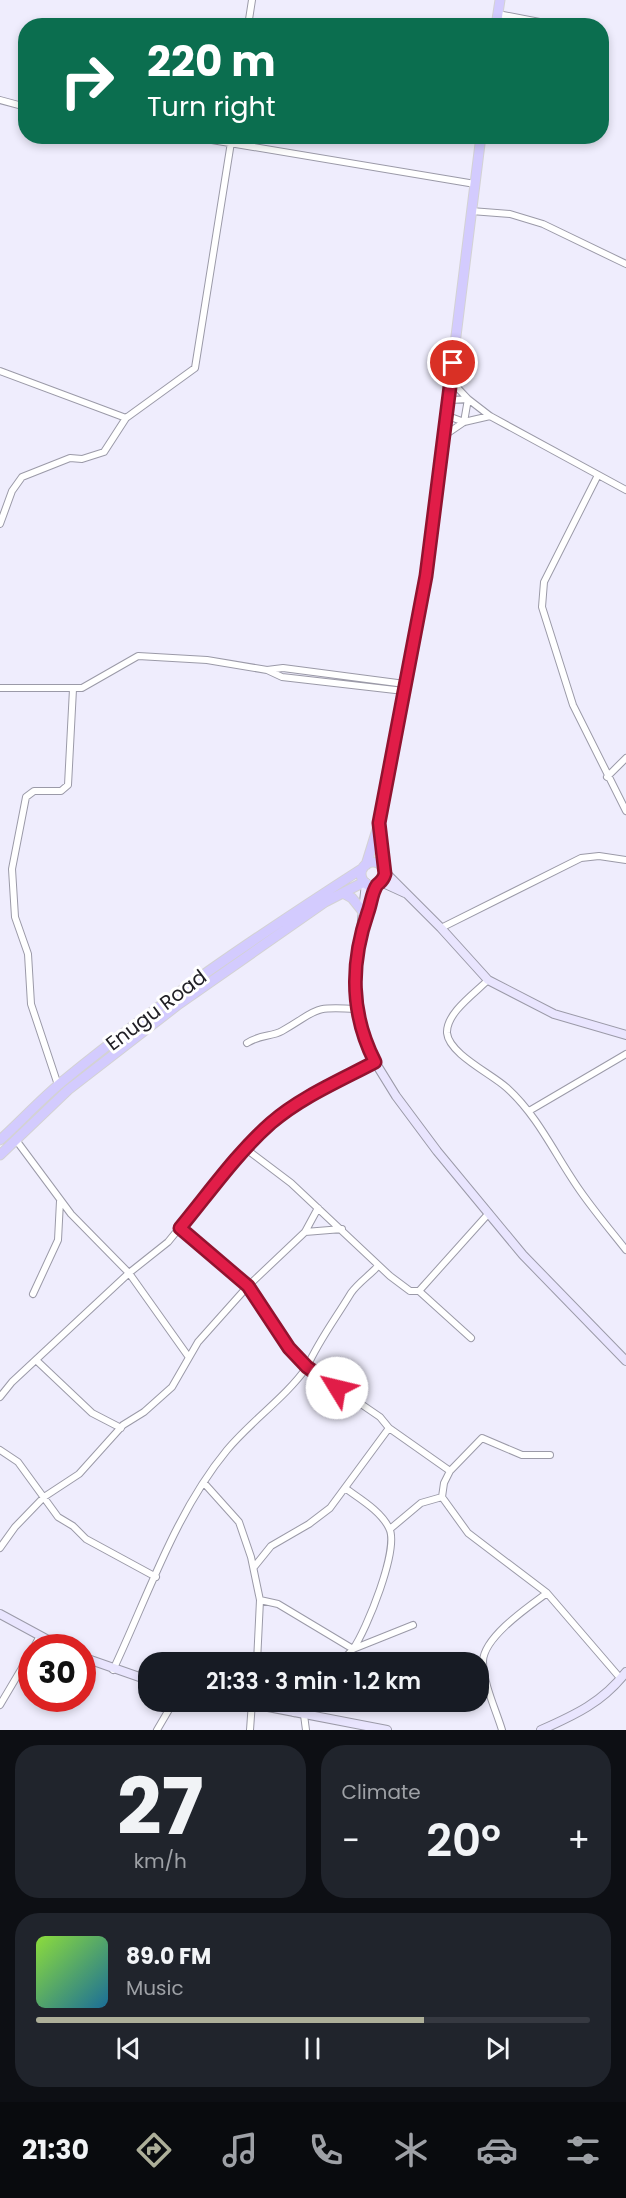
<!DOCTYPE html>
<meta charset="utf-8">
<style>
:root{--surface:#171b24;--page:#20242c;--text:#f1f3f6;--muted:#9ea1a6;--line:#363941;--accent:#adaf99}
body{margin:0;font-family:Poppins,sans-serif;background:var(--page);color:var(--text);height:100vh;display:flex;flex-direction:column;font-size:22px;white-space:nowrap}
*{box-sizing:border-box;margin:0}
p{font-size:20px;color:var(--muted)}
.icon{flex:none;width:33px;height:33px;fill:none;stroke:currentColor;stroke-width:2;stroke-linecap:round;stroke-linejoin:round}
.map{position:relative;height:1730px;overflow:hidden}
.panel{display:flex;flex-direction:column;gap:15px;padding:15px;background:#0d0f14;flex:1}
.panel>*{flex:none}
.top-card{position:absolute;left:18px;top:18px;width:591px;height:126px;border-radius:24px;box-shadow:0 3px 9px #0003;background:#0b6e4f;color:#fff;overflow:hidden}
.speed{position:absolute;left:18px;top:1634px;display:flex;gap:12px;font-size:30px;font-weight:700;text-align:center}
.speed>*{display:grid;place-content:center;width:78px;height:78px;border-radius:50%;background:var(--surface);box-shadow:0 3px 9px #0003;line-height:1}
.speed .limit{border:9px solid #d22;background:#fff;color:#111}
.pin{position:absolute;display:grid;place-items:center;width:51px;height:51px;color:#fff;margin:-26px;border:3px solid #fff;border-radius:50%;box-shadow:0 2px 6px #0007}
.me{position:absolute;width:66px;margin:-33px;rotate:306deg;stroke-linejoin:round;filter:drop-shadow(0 0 4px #0008)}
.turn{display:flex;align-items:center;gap:21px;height:126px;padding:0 30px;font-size:27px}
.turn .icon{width:78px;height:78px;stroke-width:2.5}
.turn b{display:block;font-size:42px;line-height:51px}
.big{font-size:45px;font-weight:600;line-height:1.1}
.panel .tile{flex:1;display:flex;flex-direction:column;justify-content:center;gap:9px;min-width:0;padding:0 21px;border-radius:24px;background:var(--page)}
.panel .dial{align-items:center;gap:0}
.dial b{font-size:78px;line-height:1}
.song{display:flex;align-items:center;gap:18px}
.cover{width:72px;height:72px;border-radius:9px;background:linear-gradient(135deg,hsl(90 70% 55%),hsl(200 70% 35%))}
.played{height:6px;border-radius:3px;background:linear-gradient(90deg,var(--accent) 70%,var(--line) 70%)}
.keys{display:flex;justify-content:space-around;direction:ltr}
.heat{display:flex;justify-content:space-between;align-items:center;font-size:33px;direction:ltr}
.panel .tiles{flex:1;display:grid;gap:15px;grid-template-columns:1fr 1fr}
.tile:last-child{grid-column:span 2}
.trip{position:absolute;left:138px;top:1652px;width:351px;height:60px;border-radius:24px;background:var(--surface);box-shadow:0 3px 9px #0003;font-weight:600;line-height:60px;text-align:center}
.tabs{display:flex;height:96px;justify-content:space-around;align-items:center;background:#090b0e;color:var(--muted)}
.tabs .icon{width:42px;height:42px}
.tabs .on{color:var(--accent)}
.tabs b{font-size:27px;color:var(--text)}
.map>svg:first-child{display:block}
</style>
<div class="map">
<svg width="626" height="1730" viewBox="0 0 626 1730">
<rect width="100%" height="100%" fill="#efedfd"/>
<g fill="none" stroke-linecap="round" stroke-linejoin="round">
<g stroke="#9b9aa8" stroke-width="8">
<path id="street" d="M498,14L555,25
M248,26L252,0
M0,100L26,107
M188,136L475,184
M471,211L510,214L543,224L626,264
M0,371L126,418
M451,381L468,399L490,416L626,490
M450,400L468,399
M448,416L464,422
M464,422L468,399
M445,435L464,422L490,416
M598,475L544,582L542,607L573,705L626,811
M0,524L12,491L22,477L70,458L82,459L104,452L126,418L195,368L232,136
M267,670L283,668L405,684
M0,688H82L138,656L207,660L267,670L282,677L404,691
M607,777L626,758
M441,928L581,858L599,856L626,860
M488,980C475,993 446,1013 447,1033C449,1054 492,1074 507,1088C539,1117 556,1157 581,1192C595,1212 611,1231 626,1250
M247,1043C261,1034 271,1037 282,1031C319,1010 310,1006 356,1009
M58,1085L31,1004L28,954L15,917L12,869L26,797L34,791H61L68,785L73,689
M529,1111L626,1054
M16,1140L71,1214L129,1273L188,1356
M246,1149L291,1183L390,1276L410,1291H419L489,1213
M305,1232L342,1229
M419,1291L471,1338
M33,1294L58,1240L60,1201
M36,1360L92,1413L121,1428
M0,1397L12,1382L129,1273L168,1242L225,1172L272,1122L320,1090L375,1062
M389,1428L450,1471L444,1483L442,1497L421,1503L390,1529
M0,1450L18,1462L58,1517L73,1526L86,1539L156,1577
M450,1471L482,1438L522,1455H550
M204,1483L239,1522L251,1557L260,1600L257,1662
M442,1497L468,1533L547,1593L621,1679
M0,1548L15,1527L44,1497L79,1474L123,1425L144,1412L172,1387L198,1342L248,1286L305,1232L318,1208
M254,1567L271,1546L309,1524L330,1508L389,1428L380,1417L307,1367C319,1340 336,1318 351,1293C358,1283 370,1275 378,1266
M260,1600L278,1604L353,1649L413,1625
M34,1647L40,1636
M340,1662C344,1658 349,1654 353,1649C366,1631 400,1548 389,1528C381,1511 360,1499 345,1488
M113,1670C148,1596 175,1513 227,1450C252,1420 285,1398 307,1367L289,1348L248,1286L180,1228
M0,1705L32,1651
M294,1713L302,1701
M304,1715L306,1730
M157,1730L174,1701
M250,1730L252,1702
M502,1730C496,1710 483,1683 483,1661C484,1637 528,1607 547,1593"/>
</g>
<g stroke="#9b9aa8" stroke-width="10">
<path id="secondary" d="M384,871L441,928L488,980L554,1014L626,1035
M381,882L405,893
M366,883L354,997L363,1037L375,1062L396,1096L437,1151L523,1255L626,1361
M367,915L377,885
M0,1614L61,1647
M82,1657L148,1680
M237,1701L387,1730
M541,1730C575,1715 603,1702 626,1672"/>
</g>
<g stroke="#d3d2d4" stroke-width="11">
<path id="primary" d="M496,26L500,0
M379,829L382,866
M361 874a12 12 0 1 1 24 0a12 12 0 1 1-24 0Z
M366,865L379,823L426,576L481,136
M343,893L352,898L364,913
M0,1140C21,1121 41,1099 63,1081C158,1003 259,935 363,868
M0,1155L68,1090L179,1004L325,902L364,882"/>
</g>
<use href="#street" stroke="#fff" stroke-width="6"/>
<use href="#secondary" stroke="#e9e5fe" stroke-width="8"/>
<use href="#primary" stroke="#d3cbfe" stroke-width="9"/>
</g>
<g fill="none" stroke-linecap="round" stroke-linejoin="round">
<g stroke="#92132f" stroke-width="15">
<path id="route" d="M337,1388L307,1367L289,1348L248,1286L180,1228C209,1193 237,1153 271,1123C301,1097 341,1080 375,1062C350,1013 350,964 368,912C371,904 372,892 377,885C381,881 383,881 385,874L379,823L426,576L453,363"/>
</g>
<use href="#route" stroke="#e11d48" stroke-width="10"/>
</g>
<g text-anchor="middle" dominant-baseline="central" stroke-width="6" stroke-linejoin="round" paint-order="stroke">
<g font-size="20" fill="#212026" stroke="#fff">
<text transform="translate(156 1010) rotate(-37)">Enugu Road</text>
</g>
</g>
</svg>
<div class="speed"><div class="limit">30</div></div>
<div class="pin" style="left:453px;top:363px;background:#d93025"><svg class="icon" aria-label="arrive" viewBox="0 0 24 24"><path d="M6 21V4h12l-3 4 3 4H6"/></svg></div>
<svg class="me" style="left:337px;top:1388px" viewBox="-20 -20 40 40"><circle r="19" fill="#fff"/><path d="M0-13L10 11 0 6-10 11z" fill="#e11d48"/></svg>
<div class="trip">21:33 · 3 min · 1.2 km</div>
<div class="top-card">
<div class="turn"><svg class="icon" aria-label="right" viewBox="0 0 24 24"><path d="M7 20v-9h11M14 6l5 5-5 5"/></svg><div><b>220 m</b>Turn right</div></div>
</div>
</div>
<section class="panel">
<div class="tiles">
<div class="tile dial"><b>27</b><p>km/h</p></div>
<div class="tile"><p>Climate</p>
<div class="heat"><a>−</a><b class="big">20°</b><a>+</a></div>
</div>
<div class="tile">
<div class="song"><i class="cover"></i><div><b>89.0 FM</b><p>Music</p></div></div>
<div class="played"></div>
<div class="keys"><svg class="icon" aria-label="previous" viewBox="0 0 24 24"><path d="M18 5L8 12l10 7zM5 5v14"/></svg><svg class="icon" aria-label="pause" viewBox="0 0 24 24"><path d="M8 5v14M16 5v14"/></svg><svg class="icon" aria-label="next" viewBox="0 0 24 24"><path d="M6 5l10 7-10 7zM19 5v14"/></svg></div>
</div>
</div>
</section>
<nav class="tabs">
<b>21:30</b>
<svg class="icon on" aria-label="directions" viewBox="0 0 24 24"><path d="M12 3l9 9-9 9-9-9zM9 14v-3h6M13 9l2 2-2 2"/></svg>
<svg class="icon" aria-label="music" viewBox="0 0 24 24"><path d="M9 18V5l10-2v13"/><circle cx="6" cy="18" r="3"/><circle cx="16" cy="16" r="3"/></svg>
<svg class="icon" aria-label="phone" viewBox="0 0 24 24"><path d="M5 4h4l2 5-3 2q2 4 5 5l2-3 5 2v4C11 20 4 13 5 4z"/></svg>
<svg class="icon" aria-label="climate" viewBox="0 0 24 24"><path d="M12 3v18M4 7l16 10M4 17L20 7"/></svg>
<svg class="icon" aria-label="car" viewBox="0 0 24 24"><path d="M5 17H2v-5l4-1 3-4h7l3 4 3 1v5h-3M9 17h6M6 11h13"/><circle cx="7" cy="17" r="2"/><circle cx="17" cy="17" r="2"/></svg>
<svg class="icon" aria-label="filters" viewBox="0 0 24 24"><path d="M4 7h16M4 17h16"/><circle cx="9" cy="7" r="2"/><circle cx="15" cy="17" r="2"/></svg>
</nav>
